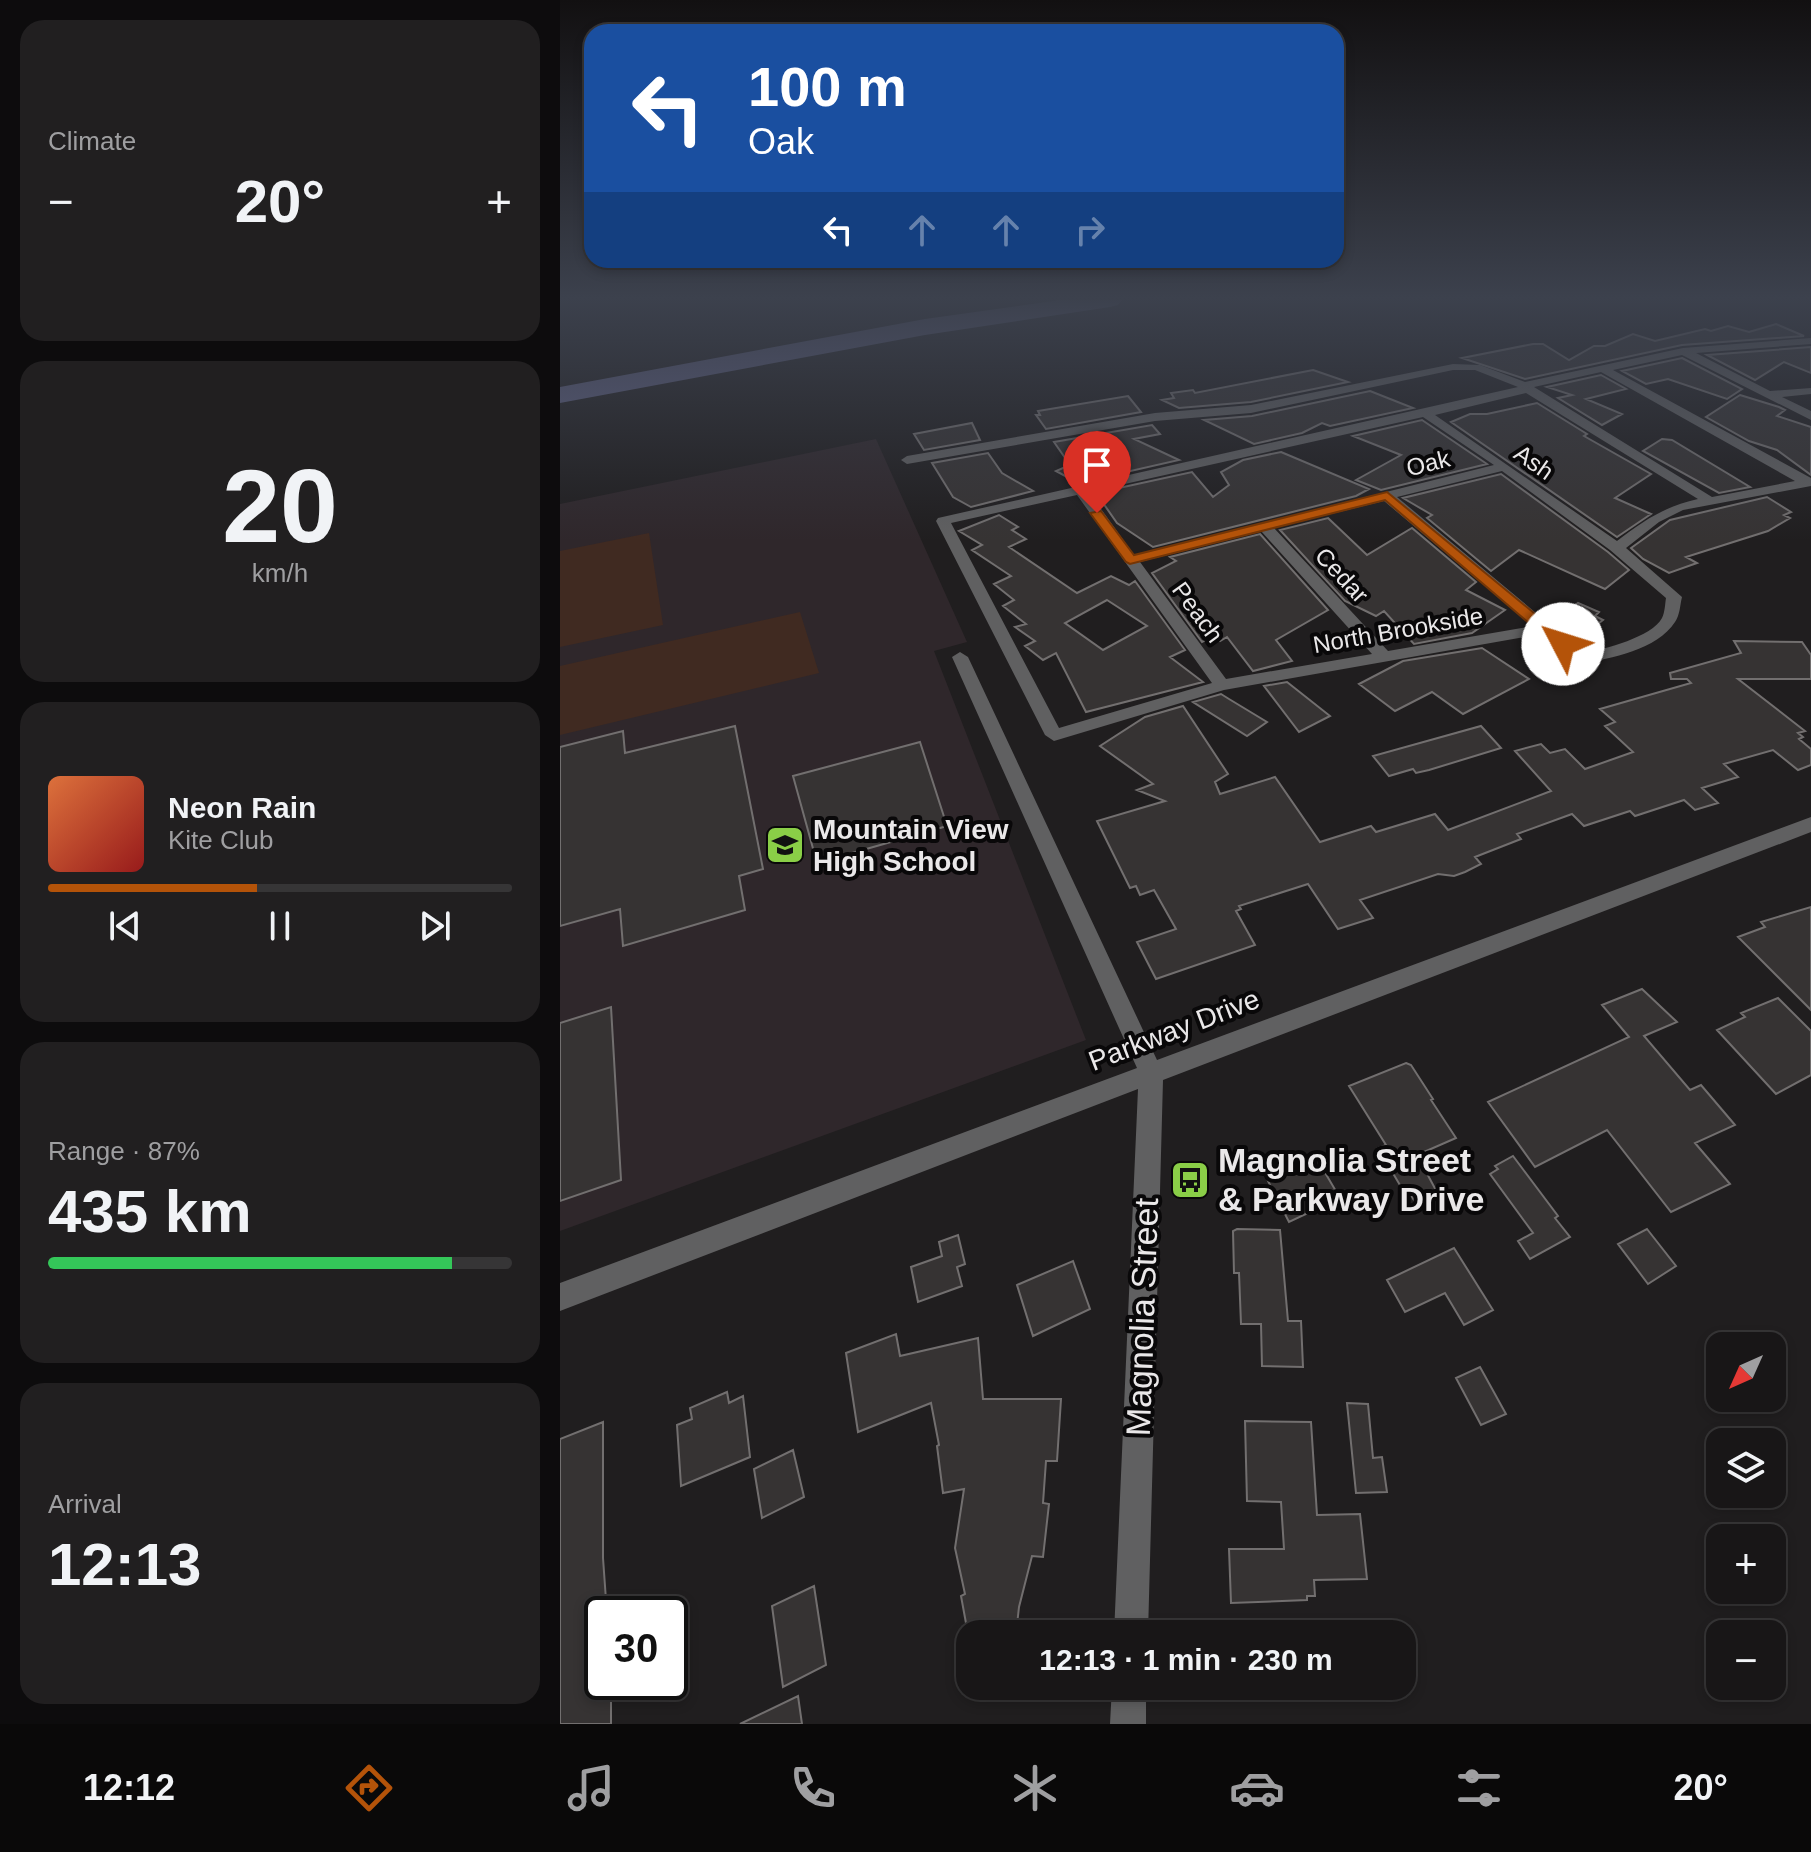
<!DOCTYPE html>
<meta charset="utf-8">
<style>
:root{--surface:#181617;--page:#211f20;--text:#f1f3f6;--muted:#9f9fa1;--line:#363536;--accent:#b45309}
body{margin:0;font-family:Helvetica,sans-serif;background:var(--page);color:var(--text);height:100vh;display:flex;flex-direction:column;font-size:30px;white-space:nowrap}
*{box-sizing:border-box;margin:0}
p{font-size:26px;color:var(--muted)}
.icon{flex:none;width:44px;height:44px;fill:none;stroke:currentColor;stroke-width:2;stroke-linecap:round;stroke-linejoin:round}
.map{position:relative;flex:1;overflow:hidden}
.sheet{display:flex;flex-direction:column;gap:20px;padding:20px;background:#0d0c0d;width:560px}
.sheet>*{flex:none}
.hud{position:absolute;left:24px;top:24px;width:760px;height:244px;border-radius:24px;box-shadow:0 4px 12px #0003,0 0 0 2px var(--line);background:#1a4fa0;color:#fff;overflow:hidden}
.needle{width:52px;rotate:225deg}
.buttons{position:absolute;left:1146px;top:1332px;display:grid;gap:16px}
.buttons a{display:grid;place-items:center;width:80px;height:80px;border-radius:16px;background:var(--surface);box-shadow:0 4px 12px #0003,0 0 0 2px var(--line);font-size:40px}
.speed{position:absolute;left:24px;top:1596px;display:flex;gap:16px;font-size:40px;font-weight:700;text-align:center}
.speed>*{display:grid;place-content:center;width:104px;height:104px;border-radius:50%;background:var(--surface);box-shadow:0 4px 12px #0003,0 0 0 2px var(--line);line-height:1}
.speed .limit{border:4px solid #111;border-radius:12px;background:#fff;color:#111}
.pin{position:absolute;display:grid;place-items:center;width:68px;height:68px;color:#fff;margin:-82px -34px;border-radius:50% 50% 50% 0;rotate:-45deg;box-shadow:0 0 8px #0007}
.pin .icon{rotate:45deg}
.me{position:absolute;width:88px;margin:-44px;rotate:310deg;stroke-linejoin:round;filter:drop-shadow(0 0 6px #0008)}
.turn{display:flex;align-items:center;gap:28px;height:168px;padding:0 32px;font-size:36px}
.turn .icon{width:104px;height:104px;stroke-width:2.5}
.turn b{display:block;font-size:56px;line-height:68px}
.lanes{display:flex;align-items:center;height:76px;padding:0 32px;background:#0003;justify-content:center;gap:40px;direction:ltr}
.lanes .off{opacity:.35}
.big{font-size:60px;font-weight:700;line-height:1.1}
.sheet .card{flex:1;display:flex;flex-direction:column;justify-content:center;gap:12px;min-width:0;padding:0 28px;border-radius:24px;background:var(--page)}
.sheet .dial{align-items:center;gap:0}
.dial b{font-size:104px;line-height:1}
.song{display:flex;align-items:center;gap:24px}
.cover{width:96px;height:96px;border-radius:12px;background:linear-gradient(135deg,hsl(20 70% 55%),hsl(0 70% 35%))}
.played{height:8px;border-radius:4px;background:linear-gradient(90deg,var(--accent) 45%,var(--line) 45%)}
.keys{display:flex;justify-content:space-around;direction:ltr}
.heat{display:flex;justify-content:space-between;align-items:center;font-size:44px;direction:ltr}
.charge{height:12px;border-radius:6px;background:linear-gradient(90deg,#34c759 87%,var(--line) 0)}
.trip{position:absolute;left:396px;top:1620px;width:460px;height:80px;border-radius:24px;background:var(--surface);box-shadow:0 4px 12px #0003,0 0 0 2px var(--line);font-weight:700;line-height:80px;text-align:center}
.tab-bar{display:flex;height:128px;justify-content:space-around;align-items:center;background:#0a0909;color:var(--muted)}
.tab-bar .icon{width:56px;height:56px}
.tab-bar .on{color:var(--accent)}
.tab-bar b{font-size:36px;color:var(--text)}
main{display:flex;flex:1;min-height:0}
.map>svg:first-child{display:block}
</style>
<main>
<section class="sheet">
<div class="card"><p>Climate</p>
<div class="heat"><a>−</a><b class="big">20°</b><a>+</a></div>
</div>
<div class="card dial"><b>20</b><p>km/h</p></div>
<div class="card">
<div class="song"><i class="cover"></i><div><b>Neon Rain</b><p>Kite Club</p></div></div>
<div class="played"></div>
<div class="keys"><svg class="icon" aria-label="previous" viewBox="0 0 24 24"><path d="M18 5L8 12l10 7zM5 5v14"/></svg><svg class="icon" aria-label="pause" viewBox="0 0 24 24"><path d="M8 5v14M16 5v14"/></svg><svg class="icon" aria-label="next" viewBox="0 0 24 24"><path d="M6 5l10 7-10 7zM19 5v14"/></svg></div>
</div>
<div class="card"><p>Range · 87%</p><b class="big">435 km</b><div class="charge"></div></div>
<div class="card"><p>Arrival</p><b class="big">12:13</b></div>
</section>
<div class="map">
<svg width="1251" height="1724" viewBox="0 0 1251 1724">
<rect width="100%" height="100%" fill="#201e1f"/>
<path fill="#2f272b" d="M316,439L407,642L374,651L526,1040L0,1231V504Z"/>
<path fill="#402a21" d="M89,533L103,625L0,647V551Z
M240,612L259,673L0,735V666Z"/>
<g fill="none" stroke-linecap="round" stroke-linejoin="round">
<path fill="#616285" fill-rule="evenodd" d="M500,300H562L558,305L550,307L365,335L0,403V387L365,319Z"/>
</g>
<path fill="#363333" stroke="#726f6f" stroke-width="2" fill-rule="evenodd" d="M1216,324L1244,336L1122,345L965,379L902,358L973,344H983L1009,360L1034,346H1045L1073,334L1095,341L1145,329L1151,331L1168,326L1189,332Z
M1251,347V373L1224,362L1195,380L1147,355Z
M1122,358L1182,389L1167,399L1108,379L1086,384L1062,371Z
M753,370L788,382L691,402L619,408L602,400L614,398L611,393L633,390L635,393Z
M1041,375L1066,389L1026,399L1062,414L1042,425L998,398L1012,395L987,387Z
M810,391L853,408L770,426L762,423L742,433L694,444L644,420L692,416Z
M1180,395L1219,407L1225,410L1217,416L1251,427V475L1217,450L1189,441L1146,417Z
M568,396L581,412L486,429L476,415H480L478,411Z
M977,403L1027,434L1024,436L1091,474L1055,498L1091,514L1057,537L891,422L910,414H927Z
M862,420L927,464L821,490L796,480L841,455L793,436Z
M412,423L420,440L364,450L354,434Z
M592,425L600,434L574,439L619,460L518,483L496,471L510,465L494,442Z
M1102,439L1112,440L1190,487L1159,493L1083,451Z
M721,452L809,489L796,496L593,547L557,523L536,493L632,472L653,497L669,485L661,472L683,460Z
M428,453L442,473L473,491L411,507L393,497L372,463Z
M941,474L1048,552L1069,570L1045,589L959,550L931,571L867,518L872,515L843,498Z
M1207,497L1231,512L1224,515L1230,518L1208,531L1126,557L1137,563L1109,573L1083,559L1071,548L1110,520Z
M439,515L458,527L452,530L466,539L449,547L517,593L551,576L569,585L575,581L625,650L610,657L643,682L526,712L496,653L483,660L465,646L475,641L455,627L466,624L443,606L454,600L434,584L451,576L412,550L422,545L399,531ZM547,600L587,626L543,650L505,623Z
M768,518L807,555L852,528L916,582L906,590L945,610L912,633L854,644L824,611L816,616L785,601L720,530Z
M700,534L768,610L716,640L732,661L693,671L667,637L660,641L653,636L642,642L592,573L616,561L610,557Z
M1018,603L1039,612L1035,616L1043,620L1024,635L994,621Z
M1174,641L1242,642L1251,655V679H1178L1245,731L1238,733L1243,737L1239,739L1251,749V765L1238,770L1213,750L1164,764L1178,777L1142,788L1158,803L1135,810L1124,800L1075,816L1070,811L1024,826L1012,814L957,834L961,839L915,857L921,864L905,872L894,876L878,874L800,900L813,918L778,929L748,884L679,906L681,909L676,911L695,945L596,979L577,942L616,929L594,890L580,895L576,886L570,888L537,821L605,801L577,790L593,784L540,746L585,717L623,706L668,774L655,782L660,794L715,777L760,842L811,826L816,832L875,814L888,830L991,791L955,751L981,744L990,753L1005,749L1025,769L1073,752L1045,726L1055,722L1040,709L1131,683L1127,679H1111L1110,673L1181,653Z
M922,648L969,679L903,714L872,692L835,711L799,684L843,661Z
M727,682L770,716L739,732L704,686Z
M661,694L669,699L707,722L687,736L633,702Z
M175,726L203,869L179,876L185,910L63,946L60,909L0,926V747L63,731L65,753Z
M921,726L941,748L869,770L856,773L853,769L829,776L813,756Z
M360,742L387,826L257,863L233,776Z
M1251,907V1010L1178,937L1205,927L1201,922Z
M1082,989L1117,1022L1084,1036L1130,1090L1141,1085L1175,1125L1135,1143L1170,1184L1111,1212L1047,1130L975,1167L928,1102L1069,1037L1042,1005Z
M1218,998L1251,1031V1075L1216,1094L1157,1030L1185,1017L1181,1013Z
M51,1007L61,1180L0,1201V1023Z
M846,1063L851,1065L873,1099L871,1100L896,1138L857,1155L878,1194L856,1204L851,1195L847,1197L818,1148L826,1145L789,1086Z
M953,1156L998,1216L995,1218L1010,1237L970,1259L958,1241L973,1233L930,1174L938,1169L935,1166Z
M757,1159L780,1198L729,1222L708,1181Z
M677,1229L720,1230L728,1321H741L743,1367L702,1366L701,1324H681L679,1273H674L673,1231Z
M1087,1229L1116,1266L1088,1284L1058,1244Z
M398,1235L405,1264L397,1267L402,1286L358,1302L351,1267L382,1256L379,1242Z
M894,1248L933,1310L904,1325L885,1293L845,1312L827,1280Z
M513,1261L530,1309L473,1336L457,1285Z
M336,1334L340,1356L418,1338L423,1399H501L497,1461H486L483,1503L489,1504L483,1557L472,1556L459,1607L456,1634H408L401,1596L405,1594L395,1548L404,1489L383,1493L377,1446L379,1445L371,1403L298,1432L286,1353Z
M920,1367L946,1414L921,1425L896,1378Z
M167,1392L169,1403L183,1396L190,1457L121,1486L117,1425L132,1419L130,1408Z
M787,1403L808,1404L813,1458L822,1457L827,1492L796,1493Z
M685,1421L751,1422L757,1515L800,1514L807,1579L754,1580L755,1596H747V1600L671,1603L669,1549H724L721,1502L687,1501Z
M43,1422V1558L47,1614H42V1682H51V1724H0V1439Z
M233,1450L244,1497L202,1518L194,1469Z
M254,1586L266,1665L223,1687L212,1606Z
M238,1696L242,1724H180Z"/>
<g fill="none" stroke-linecap="round" stroke-linejoin="round">
<path fill="#606061" fill-rule="evenodd" d="M1251,338V344L1136,353L1210,391L1251,388V394L1222,397L1251,411V420L1122,355L1053,370L1251,478V486L1123,510L1099,522L1066,548L1122,597C1120,605 1120,615 1115,622C1097,650 1051,658 1021,664L982,634L664,690L494,741L485,735L376,521L378,518L958,387L915,370H893L691,413L595,421L347,464L341,460L347,456L595,413L691,405L893,364L920,365L965,382L1123,348ZM1041,372L1235,481L1152,497L974,387ZM966,393L1138,499C1105,506 1083,521 1057,541L875,415ZM863,417L934,465L574,555L529,492ZM942,471L1050,550L1106,598C1105,604 1105,612 1102,618C1092,637 1045,649 1024,653L837,497ZM517,495L652,683L499,728L391,523ZM824,501L973,626L828,651L714,528ZM701,531L812,654L666,679L580,562Z
M400,652L408,657L597,1060L1251,817V832L603,1080L588,1634H554L578,1089L0,1311V1283L577,1068L392,657Z
M552,1686H586V1724H550Z"/>
</g>
<linearGradient id="sky" x2="0" y2="1"><stop stop-color="#121011"/><stop offset="0.55" stop-color="#3c414d"/><stop offset="1" stop-color="#3c414d" stop-opacity="0"/></linearGradient>
<rect width="1251" height="541" fill="url(#sky)"/>
<path fill="#b45309" stroke="#753606" stroke-width="2" d="M827,492L1008,641V648H998L825,500L570,564L566,562L530,513L541,511L574,555Z"/>
<defs>
<g id="school-square" transform="scale(2)"><rect x="-9" y="-9" width="18" height="18" rx="4" fill="#8ace47" stroke="#090809"/><path d="M0-5L7-2L0 1L-7-2ZM-4 1L0 2.5L4 1V4Q0 6-4 4Z" fill="#111"/></g>
<g id="bus-square" transform="scale(2)"><rect x="-9" y="-9" width="18" height="18" rx="4" fill="#8ace47" stroke="#090809"/><path d="M-5-6H5V4H4V6H2V4H-2V6H-4V4H-5ZM-3.5-4V0h7V-4ZM-3.5 1.2v1.5H-2V1.2ZM2 1.2v1.5H3.5V1.2Z" fill="#111"/></g>
</defs>
<g fill-rule="evenodd">
<use href="#school-square" x="225" y="845"/>
<use href="#bus-square" x="630" y="1180"/>
</g>
<g text-anchor="middle" dominant-baseline="central" stroke-width="8" stroke-linejoin="round" paint-order="stroke">
<g font-size="24" fill="#eae8e9" stroke="#090809">
<text transform="translate(974 462) rotate(35)">Ash</text>
<text transform="translate(868 463) rotate(-14)">Oak</text>
<text transform="translate(782 575) rotate(47)">Cedar</text>
<text transform="translate(638 612) rotate(54)">Peach</text>
<text transform="translate(838 630) rotate(-10)">North Brookside</text>
</g>
<g font-size="28" font-weight="bold" fill="#eae8e9" stroke="#090809" text-anchor="start">
<text x="253" y="829">Mountain View<tspan x="253" dy="32">High School</tspan></text>
</g>
<g font-size="28" fill="#eae8e9" stroke="#090809">
<text transform="translate(614 1030) rotate(-21)">Parkway Drive</text>
</g>
<g font-size="34" font-weight="bold" fill="#eae8e9" stroke="#090809" text-anchor="start">
<text x="658" y="1160">Magnolia Street<tspan x="658" dy="39">&amp; Parkway Drive</tspan></text>
</g>
<g font-size="34" fill="#eae8e9" stroke="#090809">
<text transform="translate(582 1317) rotate(-88)">Magnolia Street</text>
</g>
</g>
</svg>
<div class="buttons">
<a><svg class="needle" viewBox="-14 -14 28 28"><path d="M0-13l5 13h-10z" fill="#e53935"/><path d="M0 13l5-13h-10z" fill="#9f9fa1"/></svg></a>
<a><svg class="icon" aria-label="layers" viewBox="0 0 24 24"><path d="M12 4l9 5-9 5-9-5zM3 14l9 5 9-5"/></svg></a>
<a>+</a>
<a>−</a>
</div>
<div class="speed"><div class="limit">30</div></div>
<div class="pin" style="left:537px;top:513px;background:#d93025"><svg class="icon" aria-label="arrive" viewBox="0 0 24 24"><path d="M6 21V4h12l-3 4 3 4H6"/></svg></div>
<svg class="me" style="left:1003px;top:644px" viewBox="-20 -20 40 40"><circle r="19" fill="#fff"/><path d="M0-13L10 11 0 6-10 11z" fill="#b45309"/></svg>
<div class="trip">12:13 · 1 min · 230 m</div>
<div class="hud">
<div class="turn"><svg class="icon" aria-label="left" viewBox="0 0 24 24"><path d="M17 20v-9H6M10 6l-5 5 5 5"/></svg><div><b>100 m</b>Oak</div></div>
<div class="lanes"><svg class="icon" aria-label="left" viewBox="0 0 24 24"><path d="M17 20v-9H6M10 6l-5 5 5 5"/></svg><svg class="icon off" aria-label="ahead" viewBox="0 0 24 24"><path d="M12 20V5M6 11l6-6 6 6"/></svg><svg class="icon off" aria-label="ahead" viewBox="0 0 24 24"><path d="M12 20V5M6 11l6-6 6 6"/></svg><svg class="icon off" aria-label="right" viewBox="0 0 24 24"><path d="M7 20v-9h11M14 6l5 5-5 5"/></svg></div>
</div>
</div>
</main>
<nav class="tab-bar">
<b>12:12</b>
<svg class="icon on" aria-label="directions" viewBox="0 0 24 24"><path d="M12 3l9 9-9 9-9-9zM9 14v-3h6M13 9l2 2-2 2"/></svg>
<svg class="icon" aria-label="music" viewBox="0 0 24 24"><path d="M9 18V5l10-2v13"/><circle cx="6" cy="18" r="3"/><circle cx="16" cy="16" r="3"/></svg>
<svg class="icon" aria-label="phone" viewBox="0 0 24 24"><path d="M5 4h4l2 5-3 2q2 4 5 5l2-3 5 2v4C11 20 4 13 5 4z"/></svg>
<svg class="icon" aria-label="climate" viewBox="0 0 24 24"><path d="M12 3v18M4 7l16 10M4 17L20 7"/></svg>
<svg class="icon" aria-label="car" viewBox="0 0 24 24"><path d="M5 17H2v-5l4-1 3-4h7l3 4 3 1v5h-3M9 17h6M6 11h13"/><circle cx="7" cy="17" r="2"/><circle cx="17" cy="17" r="2"/></svg>
<svg class="icon" aria-label="filters" viewBox="0 0 24 24"><path d="M4 7h16M4 17h16"/><circle cx="9" cy="7" r="2"/><circle cx="15" cy="17" r="2"/></svg>
<b>20°</b>
</nav>
